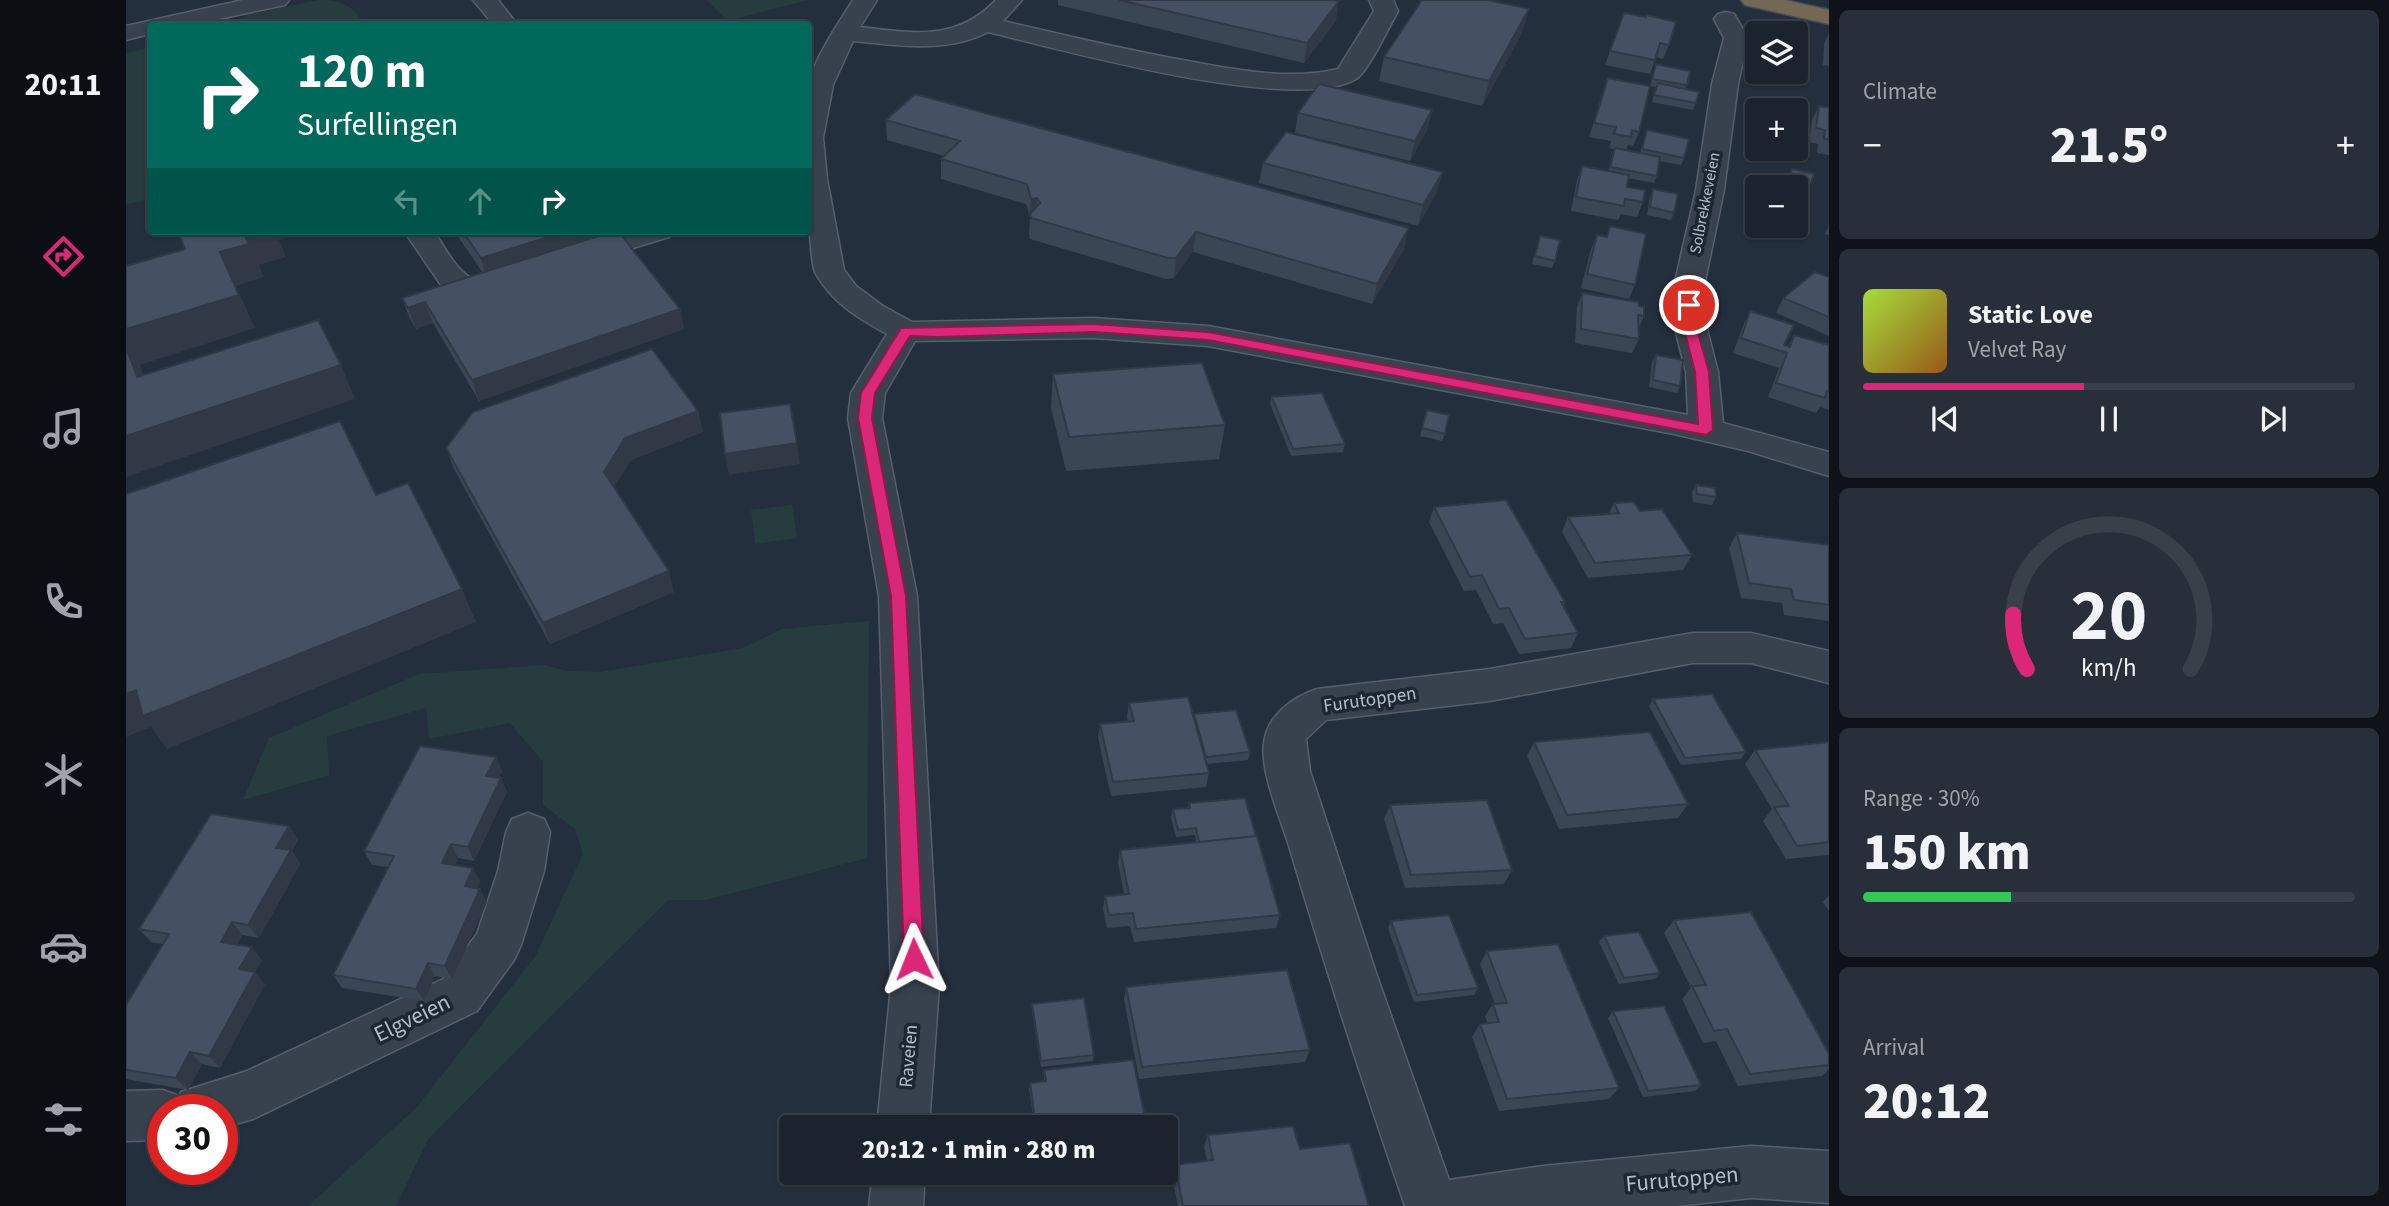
<!DOCTYPE html>
<meta charset="utf-8">
<style>
:root{--surface:#1b232e;--page:#282f3a;--text:#f1f3f6;--muted:#a0a4aa;--line:#39404a;--accent:#db2777}
body{margin:0;font-family:"Source Sans 3",sans-serif;background:var(--page);color:var(--text);height:100vh;display:flex;flex-direction:column;font-size:26px;white-space:nowrap}
*{box-sizing:border-box;margin:0}
p{font-size:23px;color:var(--muted)}
.icon{flex:none;width:38px;height:38px;fill:none;stroke:currentColor;stroke-width:2;stroke-linecap:round;stroke-linejoin:round}
.map{position:relative;flex:1;overflow:hidden}
.details{display:flex;flex-direction:column;gap:10px;padding:10px;background:#0f1319;width:560px}
.details>*{flex:none}
.top-card{position:absolute;left:21px;top:21px;width:665px;height:214px;border-radius:7px;box-shadow:0 2px 5px #0004,0 0 0 2px var(--line);background:#00695c;color:#fff;overflow:hidden}
.buttons{position:absolute;left:1619px;top:21px;display:grid;gap:14px}
.buttons a{display:grid;place-items:center;width:63px;height:63px;border-radius:7px;background:var(--surface);box-shadow:0 2px 5px #0004,0 0 0 2px var(--line);font-size:35px}
.speed{position:absolute;left:21px;top:1094px;display:flex;gap:14px;font-size:35px;font-weight:700;text-align:center}
.speed>*{display:grid;place-content:center;width:91px;height:91px;border-radius:50%;background:var(--surface);box-shadow:0 2px 5px #0004,0 0 0 2px var(--line);line-height:1}
.speed .limit{border:10px solid #d22;background:#fff;color:#111}
.pin{position:absolute;display:grid;place-items:center;width:60px;height:60px;color:#fff;margin:-30px;border:4px solid #fff;border-radius:50%;box-shadow:0 2px 7px #0007}
.me{position:absolute;width:77px;margin:-38px;rotate:358deg;stroke-linejoin:round;filter:drop-shadow(0 0 5px #0008)}
.turn{display:flex;align-items:center;gap:24px;height:147px;padding:0 35px;font-size:32px}
.turn .icon{width:91px;height:91px;stroke-width:2.5}
.turn b{display:block;font-size:49px;line-height:60px}
.lanes{display:flex;align-items:center;height:66px;padding:0 35px;background:#0003;justify-content:center;gap:35px;direction:ltr}
.lanes .off{opacity:.35}
.big{font-size:52px;font-weight:800;line-height:1.1}
.details .card{flex:1;display:flex;flex-direction:column;justify-content:center;gap:10px;min-width:0;padding:0 24px;border-radius:10px;background:var(--page)}
.details .dial{align-items:center;gap:0}
.dial svg{height:182px;overflow:visible;fill:none;stroke:var(--line);stroke-width:7;stroke-linecap:round;text-anchor:middle}
.dial text{fill:var(--text);stroke:none}
.song{display:flex;align-items:center;gap:21px}
.cover{width:84px;height:84px;border-radius:10px;background:linear-gradient(135deg,hsl(80 70% 55%),hsl(30 70% 35%))}
.played{height:7px;border-radius:4px;background:linear-gradient(90deg,var(--accent) 45%,var(--line) 45%)}
.keys{display:flex;justify-content:space-around;direction:ltr}
.heat{display:flex;justify-content:space-between;align-items:center;font-size:38px;direction:ltr}
.charge{height:10px;border-radius:5px;background:linear-gradient(90deg,#34c759 30%,var(--line) 0)}
.trip{position:absolute;left:653px;top:1115px;width:399px;height:70px;border-radius:7px;background:var(--surface);box-shadow:0 2px 5px #0004,0 0 0 2px var(--line);font-weight:800;line-height:70px;text-align:center}
main{display:flex;flex:1;min-height:0}
.tabs{display:flex;flex-direction:column;width:126px;justify-content:space-around;align-items:center;background:#0b0e12;color:var(--muted)}
.tabs .icon{width:49px;height:49px}
.tabs .current{color:var(--accent)}
.tabs b{font-size:32px;color:var(--text)}
.map>svg:first-child{display:block}
</style>
<main>
<nav class="tabs">
<b>20:11</b>
<svg class="icon current" aria-label="directions" viewBox="0 0 24 24"><path d="M12 3l9 9-9 9-9-9zM9 14v-3h6M13 9l2 2-2 2"/></svg>
<svg class="icon" aria-label="music" viewBox="0 0 24 24"><path d="M9 18V5l10-2v13"/><circle cx="6" cy="18" r="3"/><circle cx="16" cy="16" r="3"/></svg>
<svg class="icon" aria-label="phone" viewBox="0 0 24 24"><path d="M5 4h4l2 5-3 2q2 4 5 5l2-3 5 2v4C11 20 4 13 5 4z"/></svg>
<svg class="icon" aria-label="climate" viewBox="0 0 24 24"><path d="M12 3v18M4 7l16 10M4 17L20 7"/></svg>
<svg class="icon" aria-label="car" viewBox="0 0 24 24"><path d="M5 17H2v-5l4-1 3-4h7l3 4 3 1v5h-3M9 17h6M6 11h13"/><circle cx="7" cy="17" r="2"/><circle cx="17" cy="17" r="2"/></svg>
<svg class="icon" aria-label="filters" viewBox="0 0 24 24"><path d="M4 7h16M4 17h16"/><circle cx="9" cy="7" r="2"/><circle cx="15" cy="17" r="2"/></svg>
</nav>
<div class="map">
<svg width="1703" height="1206" viewBox="0 0 1703 1206">
<rect width="100%" height="100%" fill="#242f3e"/>
<path fill="#263c3f" d="M193,0C213,0 230,6 237,24H98L130,13Z
M580,0H682L602,21Z
M24,48V200L0,204V53Z
M666,505L671,538L629,544L625,510Z
M743,621L741,858L580,900H542L302,1139L270,1206H182L290,1108L409,957L457,854L449,829L417,805V762L384,723L303,739L300,708L201,736L203,775L117,800L143,738L293,674L417,665L441,671L474,672L617,648L656,629Z"/>
<g fill="none" stroke-linecap="round" stroke-linejoin="round">
<g stroke="#565f6c" stroke-width="3">
<path id="minor" d="M117,0H163L159,5L69,24H24V34L0,40V26Z
M347,0H372L391,24H367Z
M727,0H751L734,27C786,33 830,42 870,0H896L877,21C942,36 1007,52 1073,63C1118,71 1167,80 1212,69L1248,11L1243,0H1267L1272,11C1264,25 1242,72 1230,79C1169,115 934,49 862,32C820,54 771,45 727,41L707,85L697,138L701,179L718,270L730,286L757,306L786,322L968,318L1082,326L1562,415L1560,372L1550,333L1548,286L1570,190L1586,84L1598,38L1588,19L1592,14L1600,12L1608,14L1622,38L1612,84L1598,190L1578,286L1582,333L1592,372L1597,423L1703,452V476L1622,451L1548,434L1082,346L968,338L789,341L759,393L756,418L791,596L813,986L803,1127H751L765,986L753,596L722,418L725,393L761,334C732,318 705,302 689,272C682,258 678,98 683,80C693,52 711,25 727,0Z
M278,231H308C316,243 335,280 351,279C365,278 374,271 389,275L393,281L389,287L348,298L317,288Z
M502,231H548L543,237L452,265L441,262L437,256L441,250Z
M1567,633H1625L1703,651V683L1625,663H1567L1364,701L1200,720L1180,739L1184,771L1250,973L1323,1180L1417,1166L1625,1146L1703,1151V1203L1625,1198L1550,1206H1279C1238,1087 1199,967 1163,846C1154,817 1134,772 1138,743C1141,715 1167,697 1191,689L1364,669Z
M402,813L418,819L424,832L418,871L395,945L388,960L351,1011L127,1119L96,1128V1110H37V1140L0,1141V1091L37,1090L53,1096L55,1092L121,1071L317,979L351,934L372,871L380,832L386,819Z
M747,1172H799L797,1206H743Z"/>
</g>
<g stroke="#434c59" stroke-width="3">
<path id="highway" d="M1615,0H1659L1703,10V24L1619,5Z"/>
</g>
<use href="#minor" fill="#38414e" fill-rule="evenodd"/>
<use href="#highway" fill="#746855" fill-rule="evenodd"/>
</g>
<path fill="#3b4654" d="M932,0H1207L1210,21L1178,63L932,5Z
M1498,13L1543,45L1537,59L1530,57L1524,74L1479,65Z
M1396,33L1356,106L1253,81L1258,57Z
M1703,33V66L1697,65L1698,44Z
M1530,64L1561,85L1559,89L1570,103L1567,110L1526,102L1530,87L1524,86Z
M1482,78L1513,132L1507,146L1502,145L1500,150L1514,153L1521,130L1558,158L1555,165L1533,161L1531,176L1528,183L1502,178L1501,187L1517,202L1511,217L1495,214L1492,220L1445,211L1451,180L1456,166L1482,171L1488,149L1483,148L1485,141L1463,137Z
M1693,106L1703,108V155L1691,153L1692,144L1683,142L1686,120Z
M1306,110L1301,130L1284,161L1169,133L1172,113Z
M760,120L1278,249L1246,304L1067,252L1048,278L1040,279L904,239L903,234L904,217L900,204L815,179V159L818,156L761,140Z
M1137,163L1311,192L1292,226L1133,183Z
M1666,169L1685,183L1682,190L1660,185Z
M1527,189L1548,213L1545,220L1521,215L1524,197Z
M1484,226L1509,285L1503,299L1455,288L1465,249L1471,235L1480,237Z
M1703,226V235L1699,234Z
M328,231H486L554,309L558,329L353,401L307,323L290,329L284,319L276,298L357,273Z
M1414,236L1429,261L1426,268L1406,264Z
M1703,277V336L1650,313L1657,298Z
M1456,293L1518,316L1513,328V339L1506,353L1449,343L1451,307Z
M1624,311L1658,345L1662,347L1668,335L1703,345V410L1694,407L1690,413L1642,397L1653,368L1607,353L1617,326Z
M1530,355L1554,386L1551,393L1523,387L1526,362Z
M927,374L1099,425L1093,459L940,471L925,408Z
M1146,397L1219,444L1217,452L1165,456L1144,404Z
M1301,410L1319,434L1316,441L1294,436Z
M572,411L577,432L505,460L488,487L548,592L424,644L328,469L320,448Z
M1570,485L1590,497L1586,505L1567,502L1566,492Z
M1488,503L1514,511L1566,555L1557,570L1462,578L1436,532L1442,517L1483,513Z
M1308,507L1439,602L1437,606L1452,633L1445,648L1393,654L1377,623L1367,624L1350,590L1338,591L1303,522Z
M1611,533L1703,545V621L1658,615L1656,603L1615,598L1603,548Z
M1527,699L1620,752L1615,759L1555,765L1523,706Z
M1003,703L1067,716L1068,714L1124,752L1122,760L1080,764L1083,773L1080,787L985,796L972,738L974,724L1002,722L1001,717Z
M1408,742L1562,804L1552,818L1433,829L1401,756Z
M1703,742V855L1660,859L1637,821L1646,809L1619,764L1629,750Z
M370,757L376,771L373,778H375L381,792L348,861L332,858L329,865L354,881L351,888L361,902L326,979L309,976L298,1001L216,988L207,975L262,867L246,865L238,851Z
M1063,803L1154,915L1150,928L1008,942L1004,926L981,928L977,909L979,896L998,894L992,863L994,850L1070,842L1069,835L1050,837L1045,817L1047,809L1062,808Z
M1264,805L1386,870L1378,884L1279,888L1258,819Z
M172,840L166,851L174,864L133,938L116,935L111,944L136,960L129,972L139,984L94,1068L76,1064L62,1090L0,1079V1005L36,944L25,942L13,929Z
M1703,895V911L1697,902Z
M1548,920L1703,1054V1069L1696,1076L1612,1086L1590,1041L1577,1043L1556,999L1565,988L1538,933Z
M1265,921L1352,988L1348,995L1288,1002L1262,928Z
M1478,936L1534,973L1529,979L1493,984L1473,942Z
M1361,951L1493,1088L1483,1099L1373,1111L1346,1037L1354,1024H1362L1359,1016L1367,1004H1369L1354,964Z
M1000,987L1184,1050L1179,1062L1013,1079L998,999Z
M906,1004L968,1055L967,1061L915,1067L906,1011Z
M1487,1011L1575,1085L1569,1091L1517,1097L1482,1018Z
M918,1070L1021,1127H909L903,1089L904,1083L918,1081Z
M1082,1135L1243,1206H1052L1046,1176L1049,1165L1081,1161L1078,1147Z"/>
<path fill="#303945" d="M1213,1L1210,21L1178,63L1181,43Z
M1403,9L1396,33L1356,106L1363,81Z
M1306,110L1301,130L1284,161L1289,141Z
M1317,172L1311,192L1292,226L1297,205Z
M911,198L910,218H905L904,219L905,199Z
M1283,228L1278,249L1246,304L1251,284Z
M121,231H159L162,238L153,240L160,257L133,265L138,277L110,286L129,328L14,365L30,411L11,377L0,346V329L117,232Z
M442,231H487L488,239L361,279L355,258Z
M1070,232L1067,252L1048,278L1050,258Z
M299,302L307,323L290,329L282,308Z
M554,309L558,329L353,401L346,380Z
M215,365L229,399L0,477V436Z
M572,411L577,432L505,460L484,493L478,472L499,438Z
M671,443L674,464L603,475L599,454Z
M543,571L548,592L424,644L417,623Z
M336,589L350,622L41,749L25,727L0,737V694Z
M370,757L376,771L367,790L360,776Z
M375,778L381,792L348,861L342,847Z
M163,826L172,840L166,851L174,864L133,938L122,925L150,848Z
M325,844L332,858L323,877L316,863Z
M347,868L354,881L346,900L339,886Z
M354,889L361,902L326,979L319,966Z
M106,922L116,935L105,955L95,942Z
M126,947L136,960L129,972L139,984L94,1068L83,1056L113,969Z
M302,963L309,976L298,1001L290,989Z
M64,1052L76,1064L62,1090L50,1078Z"/>
<path fill="#455162" stroke="#303945" stroke-width="2" d="M993,0H1207L1213,1L1181,43Z
M1296,0H1362L1403,9L1363,81L1258,57Z
M1498,13L1520,17L1521,15L1550,22L1543,45L1534,43L1529,60L1484,51Z
M1530,64L1564,71L1561,85L1526,79Z
M1482,78L1524,86L1513,132L1506,130L1505,137L1488,134L1490,127L1468,123Z
M1532,83L1573,92L1570,103L1528,95Z
M1193,84L1306,110L1289,141L1172,113Z
M789,94L1283,228L1251,284L1070,232L1050,258H1042L905,218L904,214L914,203L911,198L905,199L901,184L815,159L834,141L760,120Z
M1693,106L1703,108V140L1698,138L1699,130L1690,128Z
M1521,130L1563,139L1558,158L1516,149Z
M1160,132L1317,172L1297,205L1137,163Z
M1489,148L1534,157L1531,176L1484,167Z
M1456,166L1503,175L1501,187L1519,190L1517,202L1499,199L1498,206L1450,197Z
M1666,169L1688,174L1685,183L1664,178Z
M1527,189L1552,194L1548,213L1524,207Z
M1484,226L1520,234L1509,285L1461,274L1471,235L1481,237Z
M52,231H121L117,232L123,244L94,252L113,295L0,329V266L59,249Z
M336,231H442L355,258Z
M489,231H492L554,309L346,380L299,302L282,308L276,298Z
M1414,236L1434,240L1429,261L1409,256Z
M1689,272L1703,277V317L1657,298Z
M1456,293L1512,302L1513,306L1518,307V316L1512,315L1513,339L1455,329Z
M1624,311L1668,325L1658,345L1664,347L1668,335L1703,345V392L1701,391L1699,398L1650,383L1661,353L1615,338Z
M192,320L215,365L0,436V346L11,377Z
M526,349L572,411L499,438L478,472L543,571L417,623L320,448L347,412Z
M1530,355L1557,360L1554,386L1527,380Z
M1076,363L1099,425L943,437L927,374Z
M1196,393L1219,444L1167,449L1146,397Z
M664,404L671,443L599,454L594,413Z
M1301,410L1323,415L1319,434L1296,428Z
M214,421L250,495L282,483L336,589L17,716L10,690L0,694V494Z
M1570,485L1589,488L1590,497L1571,494Z
M1380,500L1439,602H1435L1452,633L1399,639L1383,608L1373,609L1356,575L1344,577L1308,507Z
M1508,502L1514,511L1536,509L1566,555L1469,563L1442,517L1493,513L1488,503Z
M1611,533L1703,545V605L1668,600L1665,589L1623,583Z
M1586,694L1620,752L1559,758L1527,699Z
M1062,697L1083,773L987,782L974,724L1008,721L1003,703Z
M1110,710L1124,752L1080,757L1068,714Z
M1524,732L1562,804L1441,815L1408,742Z
M1703,742V842L1671,846L1648,807L1663,806L1629,750Z
M294,746L370,757L360,776L375,778L342,847L325,844L316,863L347,868L339,886L354,889L319,966L302,963L290,989L207,975L268,856L238,851Z
M1119,798L1130,836L1073,842L1070,828L1052,830L1047,809L1064,808L1063,803Z
M1361,800L1386,870L1285,875L1264,805Z
M85,814L163,826L150,848L165,850L122,925L106,922L95,942L126,947L113,969L129,972L83,1056L64,1052L50,1078L0,1070V1005L43,934L13,929Z
M1131,836L1154,915L1010,929L1007,913L983,915L979,896L1003,894L994,850Z
M1625,912L1703,1054V1065L1624,1074L1601,1029L1588,1031L1566,986L1580,985L1548,920Z
M1323,915L1352,988L1291,995L1265,921Z
M1513,932L1534,973L1498,978L1478,936Z
M1432,944L1493,1088L1381,1099L1354,1024L1373,1022L1367,1004L1381,1003L1361,951Z
M1161,970L1184,1050L1016,1067L1000,987Z
M958,998L968,1055L915,1061L906,1004Z
M1538,1006L1575,1085L1522,1091L1487,1011Z
M1007,1060L1021,1127H910L904,1083L920,1081L918,1070Z
M1167,1126L1174,1149L1224,1143L1243,1206H1057L1049,1165L1087,1160L1082,1135Z"/>
<path fill="#db2777" stroke="#8e194d" stroke-width="2" d="M1563,301L1569,305L1572,333L1583,372L1587,430L1580,435L1082,340L968,332L813,337L784,336L749,393L746,418L780,596L798,959L795,965L788,968L781,965L778,959L765,596L732,418L735,393L775,328L968,324L1082,332L1572,424L1569,372L1559,333L1556,305Z"/>
<g text-anchor="middle" dominant-baseline="central" stroke-width="7" stroke-linejoin="round" paint-order="stroke">
<g font-size="16" fill="#b4bcc9" stroke="#1d2633">
<text transform="translate(1579 203) rotate(-79)">Solbrekkeveien</text>
</g>
<g font-size="19" fill="#b4bcc9" stroke="#1d2633">
<text transform="translate(1244 700) rotate(-8)">Furutoppen</text>
<text transform="translate(783 1056) rotate(-85)">Raveien</text>
</g>
<g font-size="23" fill="#b4bcc9" stroke="#1d2633">
<text transform="translate(286 1018) rotate(-26)">Elgveien</text>
<text transform="translate(1556 1179) rotate(-5)">Furutoppen</text>
</g>
</g>
</svg>
<div class="buttons">
<a><svg class="icon" aria-label="layers" viewBox="0 0 24 24"><path d="M12 4l9 5-9 5-9-5zM3 14l9 5 9-5"/></svg></a>
<a>+</a>
<a>−</a>
</div>
<div class="speed"><div class="limit">30</div></div>
<div class="pin" style="left:1563px;top:305px;background:#d93025"><svg class="icon" aria-label="arrive" viewBox="0 0 24 24"><path d="M6 21V4h12l-3 4 3 4H6"/></svg></div>
<svg class="me" style="left:788px;top:959px" viewBox="-20 -20 40 40"><path d="M0-17L14 15 0 8-14 15z" fill="#db2777" stroke="#fff" stroke-width="4"/></svg>
<div class="trip">20:12 · 1 min · 280 m</div>
<div class="top-card">
<div class="turn"><svg class="icon" aria-label="right" viewBox="0 0 24 24"><path d="M7 20v-9h11M14 6l5 5-5 5"/></svg><div><b>120 m</b>Surfellingen</div></div>
<div class="lanes"><svg class="icon off" aria-label="left" viewBox="0 0 24 24"><path d="M17 20v-9H6M10 6l-5 5 5 5"/></svg><svg class="icon off" aria-label="ahead" viewBox="0 0 24 24"><path d="M12 20V5M6 11l6-6 6 6"/></svg><svg class="icon" aria-label="right" viewBox="0 0 24 24"><path d="M7 20v-9h11M14 6l5 5-5 5"/></svg></div>
</div>
</div>
<section class="details">
<div class="card"><p>Climate</p>
<div class="heat"><a>−</a><b class="big">21.5°</b><a>+</a></div>
</div>
<div class="card">
<div class="song"><i class="cover"></i><div><b>Static Love</b><p>Velvet Ray</p></div></div>
<div class="played"></div>
<div class="keys"><svg class="icon" aria-label="previous" viewBox="0 0 24 24"><path d="M18 5L8 12l10 7zM5 5v14"/></svg><svg class="icon" aria-label="pause" viewBox="0 0 24 24"><path d="M8 5v14M16 5v14"/></svg><svg class="icon" aria-label="next" viewBox="0 0 24 24"><path d="M6 5l10 7-10 7zM19 5v14"/></svg></div>
</div>
<div class="card dial"><svg viewBox="0 0 100 80">
<path d="M14 69A42 42 0 1 1 86 69"/>
<path d="M14 69A42 42 0 0 1 8 45" stroke="#db2777"/>
<text x="50" y="56" font-size="32" font-weight="700">20</text>
<text x="50" y="72" font-size="11">km/h</text>
</svg></div>
<div class="card"><p>Range · 30%</p><b class="big">150 km</b><div class="charge"></div></div>
<div class="card"><p>Arrival</p><b class="big">20:12</b></div>
</section>
</main>
